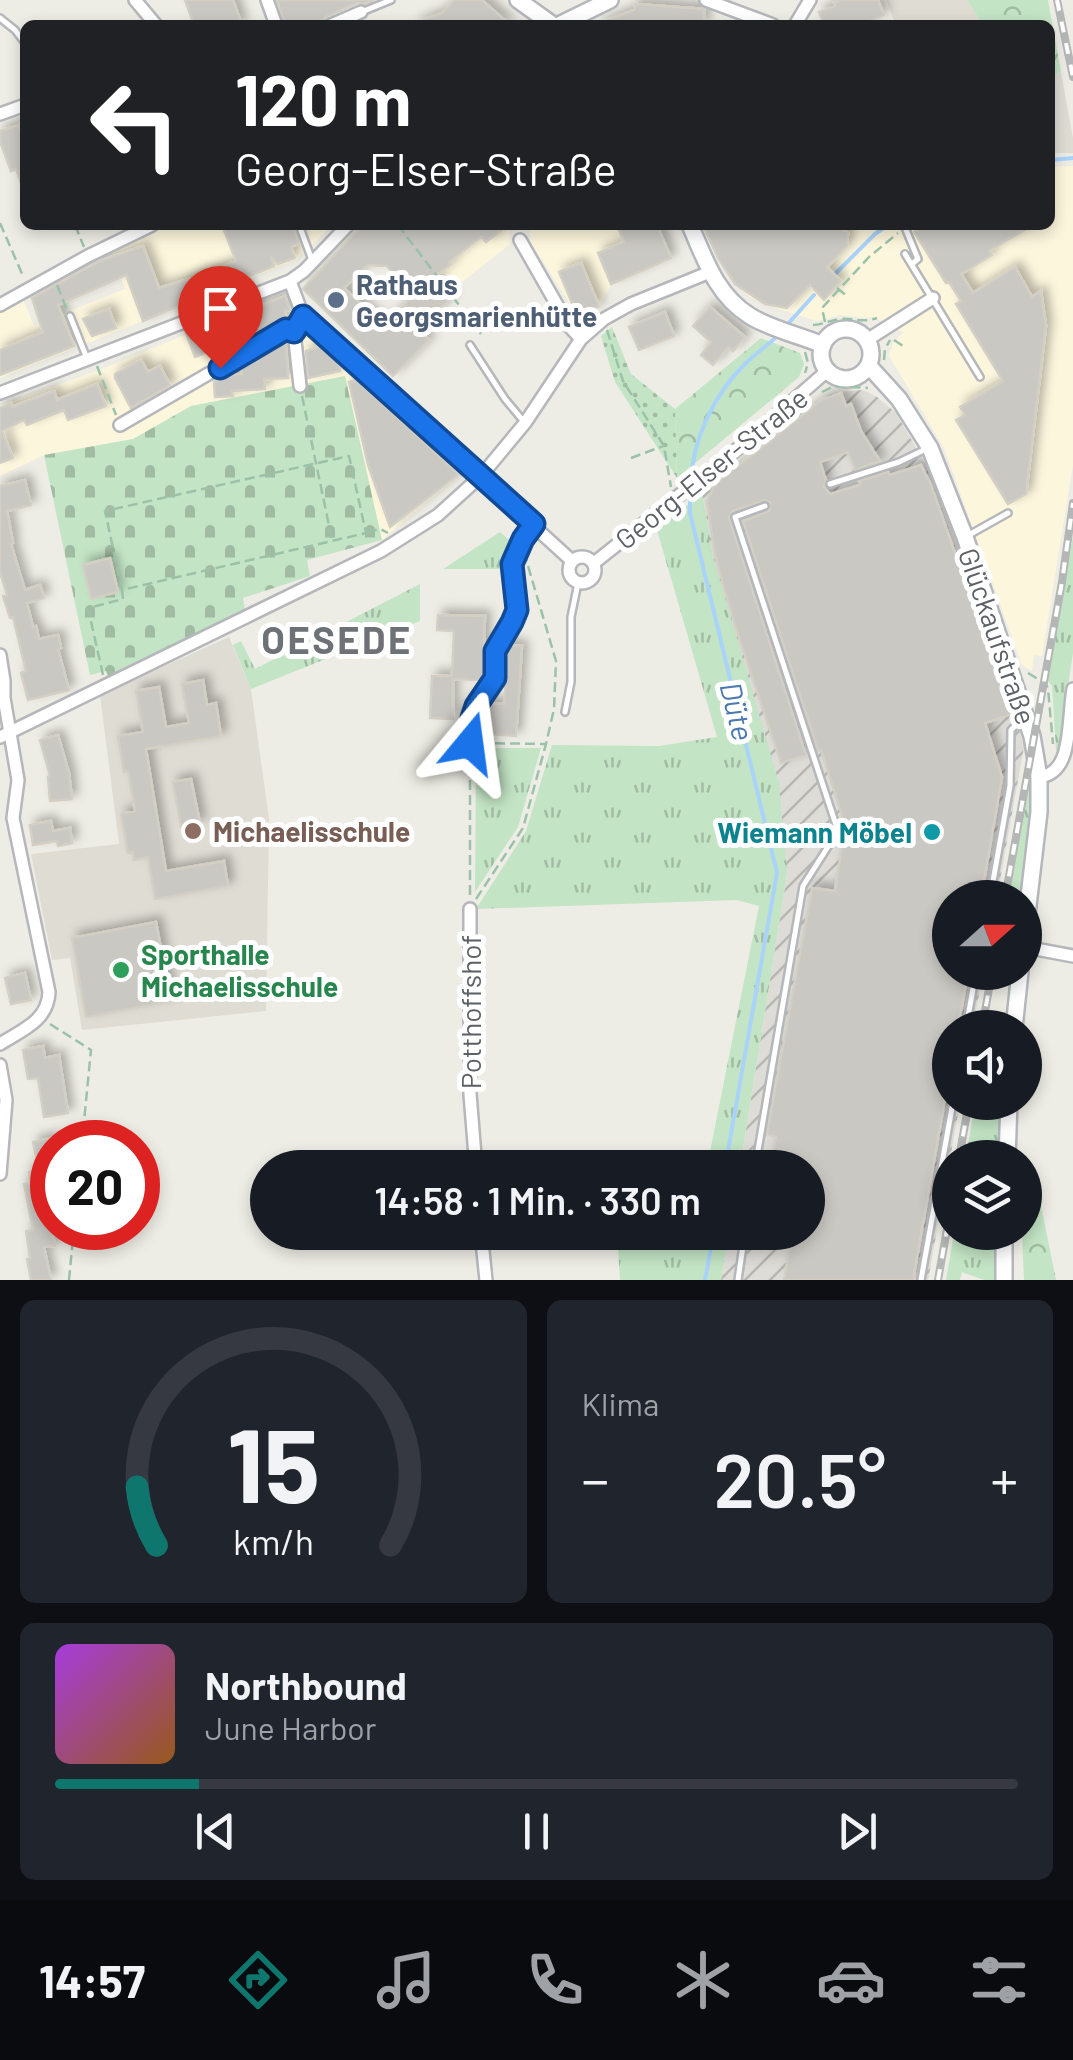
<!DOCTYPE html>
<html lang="de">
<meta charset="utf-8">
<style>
:root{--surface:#171b24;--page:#20242c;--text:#f1f3f6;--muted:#9ea1a6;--line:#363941;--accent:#0f766e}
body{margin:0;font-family:Barlow,sans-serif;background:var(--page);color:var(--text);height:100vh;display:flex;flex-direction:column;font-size:38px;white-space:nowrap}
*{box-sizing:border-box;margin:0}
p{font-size:32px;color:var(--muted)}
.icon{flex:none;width:55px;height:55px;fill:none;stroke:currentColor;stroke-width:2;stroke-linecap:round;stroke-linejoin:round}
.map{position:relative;height:1280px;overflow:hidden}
.sheet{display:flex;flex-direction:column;gap:20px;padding:20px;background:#0d0f14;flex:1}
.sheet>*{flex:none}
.hud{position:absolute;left:20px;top:20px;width:1035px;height:210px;border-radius:15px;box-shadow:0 5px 15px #0003;background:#202124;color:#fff;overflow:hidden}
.needle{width:65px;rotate:69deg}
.fabs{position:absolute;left:932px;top:880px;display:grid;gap:20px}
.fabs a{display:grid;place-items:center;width:110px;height:110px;border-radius:50%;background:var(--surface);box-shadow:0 5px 15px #0003;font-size:50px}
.speed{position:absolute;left:30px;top:1120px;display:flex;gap:20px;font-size:50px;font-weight:700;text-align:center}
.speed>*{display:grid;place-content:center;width:130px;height:130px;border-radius:50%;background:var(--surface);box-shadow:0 5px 15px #0003;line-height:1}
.speed .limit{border:15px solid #d22;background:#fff;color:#111}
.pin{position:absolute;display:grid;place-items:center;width:85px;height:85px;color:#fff;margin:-102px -42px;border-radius:50% 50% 50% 0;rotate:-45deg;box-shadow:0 0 10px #0007}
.pin .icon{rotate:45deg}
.me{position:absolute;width:110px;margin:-55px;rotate:16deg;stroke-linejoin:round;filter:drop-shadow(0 0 8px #0008)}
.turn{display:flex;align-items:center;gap:35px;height:210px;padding:0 50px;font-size:45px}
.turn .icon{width:130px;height:130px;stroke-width:2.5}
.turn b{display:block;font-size:70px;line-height:85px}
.big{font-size:75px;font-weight:600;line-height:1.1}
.sheet .tile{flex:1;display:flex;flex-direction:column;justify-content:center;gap:15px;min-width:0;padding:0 35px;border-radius:15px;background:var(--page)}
.sheet .dial{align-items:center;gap:0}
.dial svg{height:260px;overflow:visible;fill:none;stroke:var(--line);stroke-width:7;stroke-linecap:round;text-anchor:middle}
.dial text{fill:var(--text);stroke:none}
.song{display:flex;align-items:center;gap:30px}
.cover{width:120px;height:120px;border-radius:15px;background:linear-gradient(135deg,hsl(280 70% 55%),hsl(30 70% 35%))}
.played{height:10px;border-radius:5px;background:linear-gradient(90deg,var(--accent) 15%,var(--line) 15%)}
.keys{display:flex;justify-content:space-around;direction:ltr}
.heat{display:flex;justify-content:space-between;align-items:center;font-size:55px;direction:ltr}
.sheet .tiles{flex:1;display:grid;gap:20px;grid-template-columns:1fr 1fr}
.tile:last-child{grid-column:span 2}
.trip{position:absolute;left:250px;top:1150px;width:575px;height:100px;border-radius:50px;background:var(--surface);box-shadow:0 5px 15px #0003;font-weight:600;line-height:100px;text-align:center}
.tabs{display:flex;height:160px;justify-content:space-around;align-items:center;background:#090b0e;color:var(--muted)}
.tabs .icon{width:70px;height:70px}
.tabs .selected{color:var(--accent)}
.tabs b{font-size:45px;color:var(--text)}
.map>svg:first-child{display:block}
</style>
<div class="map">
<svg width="1073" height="1280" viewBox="0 0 1073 1280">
<defs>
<pattern id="industrial-furrows" width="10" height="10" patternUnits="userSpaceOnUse" patternTransform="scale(2.5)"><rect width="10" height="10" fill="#dddcd7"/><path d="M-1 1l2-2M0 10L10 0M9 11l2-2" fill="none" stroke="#b6b6b2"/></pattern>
<pattern id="grass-tufts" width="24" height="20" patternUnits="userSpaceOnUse" patternTransform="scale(2.5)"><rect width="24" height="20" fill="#c3e4c5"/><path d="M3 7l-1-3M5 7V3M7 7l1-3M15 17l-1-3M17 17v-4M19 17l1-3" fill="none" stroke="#a2bca4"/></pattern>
<pattern id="forest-crowns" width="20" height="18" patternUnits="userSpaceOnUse" patternTransform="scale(2.5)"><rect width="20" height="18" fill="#c3e4c5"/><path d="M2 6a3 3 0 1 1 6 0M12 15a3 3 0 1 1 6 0" fill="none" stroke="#a2bca4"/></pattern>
<pattern id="cemetery-stones" width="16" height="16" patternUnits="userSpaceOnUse" patternTransform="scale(2.5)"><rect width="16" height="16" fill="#c3e4c5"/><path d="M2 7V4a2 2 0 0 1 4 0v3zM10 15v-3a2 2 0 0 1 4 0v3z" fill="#a2bca4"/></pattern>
<pattern id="park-dots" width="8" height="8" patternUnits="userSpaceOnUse" patternTransform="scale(2.5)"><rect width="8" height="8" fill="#c3e4c5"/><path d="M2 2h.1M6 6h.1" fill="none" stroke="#a2bca4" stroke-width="1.8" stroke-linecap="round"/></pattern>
<filter id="shadow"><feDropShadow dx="5.5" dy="-5.5" stdDeviation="5" flood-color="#0004"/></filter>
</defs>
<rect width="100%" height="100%" fill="#eeede5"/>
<path fill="#fcf6dd" d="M1073,166V465L1042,656L1034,655L1032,671L1022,665L944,448L889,356L893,344L903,332L873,317L864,318L840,315L817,321L765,305L750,297L734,284L718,259L704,225H1050V167Z
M168,225H333L296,260L0,378V313L23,300L34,325L125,289L111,251Z
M403,225H509L510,244L452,290Z
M531,225H656L672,259L611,285L599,306L577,315L530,241Z
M286,294L296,321L460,474L382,540L345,377L191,406L133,439L44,455L0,476V406L96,371Z"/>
<path fill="url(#industrial-furrows)" d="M863,390L877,397L896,413L925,463L1016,717L1024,747L997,897L950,898V972L983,973L973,1027L950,1028V1102L960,1103L928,1280H721L729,1233L808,1232V1168L740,1167L787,874L713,556L702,493L822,398L837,392Z"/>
<path fill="#dedcd3" d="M886,0H967L983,25H896Z
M1061,72L1073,138V153H1050V76Z
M229,637L251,689L269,819L266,1011L82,1030L70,958L52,960L31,854L119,844L100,695Z"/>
<path fill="url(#grass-tufts)" d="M702,493L713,556L779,783L787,874L740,1167H707L759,906L737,900L476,909L526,831L552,745L659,746L717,737L657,530Z
M500,532L516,546L523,569H443Z
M1073,536V653L1066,699L1065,740L1057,765L1052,686L1048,681Z
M420,584V621L251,689L233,645L241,641L255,669Z
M483,748H541L518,827L475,892L476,754Z
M1029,775L1032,796L1021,897L1009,898Z
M975,1103H1000L998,1157H966Z
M617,1233H729L721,1280H620Z
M954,1233H995L994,1280H984L962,1272L960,1280H946Z"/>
<path fill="url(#forest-crowns)" d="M967,0H1048L1061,72L1050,76V25H983Z
M761,338L800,353L804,364L799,377L677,478L675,409Z
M1025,1191H1038L1056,1280H1024L1022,1233L1025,1232Z"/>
<path fill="url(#cemetery-stones)" d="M345,376L382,540L307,560L310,576L243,598L245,610L108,676L106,671L90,675L44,455L133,439L191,406Z"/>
<path fill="url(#park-dots)" d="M612,327L631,374L675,409L677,478L615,382L601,336Z"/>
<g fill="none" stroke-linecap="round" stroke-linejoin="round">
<path stroke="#aad3fa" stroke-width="4" d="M1050,160L1073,158
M836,273L875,234L888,225
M786,326L814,295
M691,483C692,440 714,394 745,364C756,353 769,345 780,333
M690,492V513L777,873L725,1168
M705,1280L714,1232"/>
</g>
<path fill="#cac8c2" stroke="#d3cfc4" stroke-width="2.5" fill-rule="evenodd" filter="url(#shadow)" d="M185,0H233L242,25H194Z
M277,0H374L365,4L357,3L327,16L317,25H285Z
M454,0H482L510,25H413L442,13Z
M842,0H878L884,15L861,25H824L819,12L835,6L834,3Z
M635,4L704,9V25H597L634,10Z
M19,125L25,142L24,191L16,169L11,171L0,141V131Z
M222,225H293L299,243L291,247L295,258L278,264L271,257L274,266L143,321L126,275L58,305L74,346L0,375V350L43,332L32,298L100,261L143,246L159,288L203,275L236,261Z
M362,225H508L486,242L481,237L449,262L451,264L434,277L450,298L420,330L429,340L393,376L303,289ZM367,265L387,266L408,293L407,302L384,326L344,288Z
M617,225H657L671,258L611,284L598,253L624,242Z
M703,225H837L848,233L847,246L827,267L841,281L824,300L810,285L787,308L765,304L735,284L718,258Z
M925,225H1033L989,251L992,255L961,274L973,293L1015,267L1032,297L1041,291L1046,326L1026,494L1008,504L956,420L965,415L960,407L1003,381L956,304L961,301L949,282L946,283L914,232Z
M581,263L599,306L577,315L559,272Z
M285,296L290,310H285V320L261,332L195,357L186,333Z
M710,307L745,337L733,351L728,347L713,365L701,355L711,342L693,326Z
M109,309L116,328L92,336L83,319Z
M665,312L674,336L639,350L629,327Z
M282,342H286L288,378L264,379L265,389L232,391L233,396L215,397L214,382L223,376L242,374L241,366Z
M321,346L339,362L340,371L308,378L306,351Z
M141,360L148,372L160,366L170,385L131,408L115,378V374Z
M356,380L459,474L390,527L368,465L349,382Z
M97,384L106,406L68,420L64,410L27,425L24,420L2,431L13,458L0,463V408L11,403L12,407L54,391L57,400Z
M841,393L846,406L851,404L861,431L880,461L855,470L848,452L820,462L826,480L824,487L830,494L860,485L859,481L888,472L890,475L921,465L931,485L1012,714L985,723L1002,777L981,898H950V972H968L958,1028H950V1071L913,1280H784L792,1232H808V1168H770L776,1137L767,1134L812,888L835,891L843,838L870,842L873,817L845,825L821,750L818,751L743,521L769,511L770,503L765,500L733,511L729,518L806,755L781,763L737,632L715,556L707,501L715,484L823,399Z
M25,480L31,505L7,511L13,543L11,544L25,590L40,585L44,598L27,603L33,627L36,626L39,639L58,635L61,648L58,649L69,690L28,700L21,673L26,671L13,617L10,618L3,596L7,595L0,572V486Z
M110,558L118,592L91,599L83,565Z
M438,615L485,616L484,644L491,645L488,676H483L482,680L453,679V719L430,718L432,676H452L454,631L437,630Z
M503,645L522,646L516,736L477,733L478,720H484L485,703L504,704L506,678L501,677Z
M203,680L207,705L216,703L221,736L146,749L166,871L224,861L228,886L155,899L148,857L134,860L133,852L128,853L121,814L135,811L128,771L124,772L118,736L143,732L136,691L159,687L166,727L189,723L182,684Z
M58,735L69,773L72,799L50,801L48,777L50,776L40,740Z
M191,779L200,823L181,826L173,782Z
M51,821L53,831L70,828L72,843L58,846L57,841L33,845L30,825Z
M156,922L171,1001L86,1017L72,938Z
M25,973L31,1000L11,1004L5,978Z
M43,1046L45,1058L59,1055L68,1113L44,1117L38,1078L28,1079L23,1050Z
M52,1138V1159L47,1160L52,1201L47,1202L55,1246L44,1247L51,1280H31L27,1259L30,1258L26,1231L33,1230L24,1184L30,1183L29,1172L39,1170L33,1142Z"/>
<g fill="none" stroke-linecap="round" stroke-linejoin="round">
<g stroke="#b5b7bb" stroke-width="10">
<path id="lane" d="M364,11L391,0
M0,18L15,30L25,43
M299,225L312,260
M904,225L918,259L912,264
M905,254L980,377
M70,316L86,356
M470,345L505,399L525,423
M830,484L899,462L926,449
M967,536L1008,513
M565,712L571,682V617L578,583
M470,743L472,718L475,706L495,677V651L498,642L512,623L517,609L512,564L521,545
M990,898L1010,786L1011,730L1024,717
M966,1028L976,972
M755,1168L803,886L838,831L735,517L765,506
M738,1280L745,1232
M921,1280L953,1102"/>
</g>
<g stroke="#b5b7bb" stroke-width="16">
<path id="street" d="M135,0L156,25
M267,0L276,25
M706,0L773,25
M331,25L361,12
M795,25L810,0
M0,114L25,105
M520,240L569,326L581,339
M290,281L303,316L572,561
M0,305L88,256L152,225
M297,327L294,332L300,386
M867,340L933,298
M0,393L290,281L304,271L348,225
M120,425L286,329L294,332
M521,545L533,525
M569 570a13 13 0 1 1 26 0a13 13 0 1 1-26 0Z
M594,563L741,446L827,371
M0,655L4,681V698L18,780L13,818L49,992C48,1021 22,1030 0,1044
M0,737L381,551L438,515L481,476L525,423L581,339L604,319L631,304L710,272
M1039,777C1073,773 1067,726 1073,689
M470,909V1094L476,1168
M1025,947L1073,956
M0,1065L6,1100L0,1174
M481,1232L486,1280"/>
</g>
<g stroke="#b4b7bc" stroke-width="20">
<path id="secondary" d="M518,0L553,25
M559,25L610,0
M690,225C705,259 716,295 750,316C771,329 799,335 823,345
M821 354a25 25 0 1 1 50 0a25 25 0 1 1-50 0Z
M869,366L899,399L930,448L965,537L1032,736L1039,777V812L1025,931
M1014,1028L1020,972
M1007,1158L1009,1102
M1004,1232V1280"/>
</g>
<path stroke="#9bc2a9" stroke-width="2.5" stroke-dasharray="10 5" stroke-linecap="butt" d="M0,223L23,276
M75,225L84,247
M398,225L481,334
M57,285L67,310
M837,288L847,296
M825,322L822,308L869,257L898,233
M813,325C822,325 830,320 840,319C854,318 863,323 877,318
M607,330L623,381L664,446L671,487
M894,340L906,348
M805,352L808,363L805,373
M884,360L885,349L890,340
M97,366L116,415
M822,392L834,386L868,388
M302,396L332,540
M631,458L663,446
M367,532L380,529L388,533
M1028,673L1046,684L1048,689L1053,744
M103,675L88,608L123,599L122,590L366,533L349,456L105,511L122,590
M480,743L546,744
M470,750V897
M476,899L523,828L546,744L554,709L556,661L526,559
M50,1024L91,1050L82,1142
M69,1280L74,1228"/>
<use href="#lane" stroke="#fff" stroke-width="5"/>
<use href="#street" stroke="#fff" stroke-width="11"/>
<use href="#secondary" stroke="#fff" stroke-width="15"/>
<g stroke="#b5b6b6" stroke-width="8">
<path id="rail" d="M1057,0L1073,77
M1005,898L1062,582L1073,503
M982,1028L992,972
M959,1158L969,1102
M938,1280L950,1212"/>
</g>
<use href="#rail" stroke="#fff" stroke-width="4" stroke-dasharray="11" stroke-linecap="butt"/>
</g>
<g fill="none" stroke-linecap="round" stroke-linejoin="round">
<g stroke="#114b97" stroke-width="25">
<path id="route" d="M220,368L286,329L294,332L303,316L534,524L523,539L512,564L517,610L512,622L495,651V678L476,706L472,718L470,743"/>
</g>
<use href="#route" stroke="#1a73e8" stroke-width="18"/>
</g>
<circle fill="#5c6f8a" stroke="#fff" stroke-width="4" cx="336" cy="300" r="10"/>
<circle fill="#8d6e63" stroke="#fff" stroke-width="4" cx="193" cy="831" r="10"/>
<circle fill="#0f9aa8" stroke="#fff" stroke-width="4" cx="932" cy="832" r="10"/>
<circle fill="#2e9e5b" stroke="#fff" stroke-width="4" cx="121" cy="970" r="10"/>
<g text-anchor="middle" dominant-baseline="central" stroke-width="10" stroke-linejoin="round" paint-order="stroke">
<g font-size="28" font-weight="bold" fill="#4e5e75" stroke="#fff" text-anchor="start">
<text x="356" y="284">Rathaus<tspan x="356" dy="32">Georgsmarienhütte</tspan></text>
</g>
<g font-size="28" fill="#5d6065" stroke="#fff">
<text transform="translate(711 468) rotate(-39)">Georg-Elser-Straße</text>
<text transform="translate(998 636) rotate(71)">Glückaufstraße</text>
<text transform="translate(470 1012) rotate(-90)">Potthoffshof</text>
</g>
<g font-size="28" font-weight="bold" fill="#785e54" stroke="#fff" text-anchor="start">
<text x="213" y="831">Michaelisschule</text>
</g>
<g font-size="28" font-weight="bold" fill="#0d838f" stroke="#fff" text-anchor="end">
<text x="912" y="832">Wiemann Möbel</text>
</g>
<g font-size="28" font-weight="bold" fill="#27864d" stroke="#fff" text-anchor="start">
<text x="141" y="954">Sporthalle<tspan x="141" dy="32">Michaelisschule</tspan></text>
</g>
<g font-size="30" font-style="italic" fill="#4a78b3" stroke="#fff">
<text transform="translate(738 711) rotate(76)">Düte</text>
</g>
<g font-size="38" font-weight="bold" letter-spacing="2.5" fill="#6e7277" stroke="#fff">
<text x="337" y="639">OESEDE</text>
</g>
</g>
</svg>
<div class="fabs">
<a><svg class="needle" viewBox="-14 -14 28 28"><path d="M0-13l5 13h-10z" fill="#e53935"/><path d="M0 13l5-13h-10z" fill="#9ea1a6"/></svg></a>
<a><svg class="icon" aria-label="sound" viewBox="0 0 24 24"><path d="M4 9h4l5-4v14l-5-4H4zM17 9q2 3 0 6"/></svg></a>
<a><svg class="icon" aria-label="layers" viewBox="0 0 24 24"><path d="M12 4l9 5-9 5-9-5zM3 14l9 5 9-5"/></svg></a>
</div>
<div class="speed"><div class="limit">20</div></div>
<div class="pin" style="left:220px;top:368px;background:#d93025"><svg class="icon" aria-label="arrive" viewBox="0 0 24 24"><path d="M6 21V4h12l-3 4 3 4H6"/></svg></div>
<svg class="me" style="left:470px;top:743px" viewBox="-20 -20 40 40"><path d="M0-17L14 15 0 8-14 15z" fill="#1a73e8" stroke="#fff" stroke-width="4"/></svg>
<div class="trip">14:58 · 1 Min. · 330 m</div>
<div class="hud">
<div class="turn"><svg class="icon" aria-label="left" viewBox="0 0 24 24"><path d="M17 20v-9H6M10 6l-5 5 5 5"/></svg><div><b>120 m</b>Georg-Elser-Straße</div></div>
</div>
</div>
<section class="sheet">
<div class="tiles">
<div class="tile dial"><svg viewBox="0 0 100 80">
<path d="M14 69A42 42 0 1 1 86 69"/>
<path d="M14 69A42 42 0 0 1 8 51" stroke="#0f766e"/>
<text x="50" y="56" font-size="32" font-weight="700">15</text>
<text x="50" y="72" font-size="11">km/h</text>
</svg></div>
<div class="tile"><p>Klima</p>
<div class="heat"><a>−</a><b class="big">20.5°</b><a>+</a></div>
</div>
<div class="tile">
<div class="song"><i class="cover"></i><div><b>Northbound</b><p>June Harbor</p></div></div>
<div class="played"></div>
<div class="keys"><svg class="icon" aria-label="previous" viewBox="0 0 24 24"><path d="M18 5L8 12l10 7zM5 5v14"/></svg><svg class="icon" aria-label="pause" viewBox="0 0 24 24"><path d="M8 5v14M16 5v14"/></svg><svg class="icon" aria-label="next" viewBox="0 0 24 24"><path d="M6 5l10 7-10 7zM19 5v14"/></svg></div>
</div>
</div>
</section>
<nav class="tabs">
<b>14:57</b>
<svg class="icon selected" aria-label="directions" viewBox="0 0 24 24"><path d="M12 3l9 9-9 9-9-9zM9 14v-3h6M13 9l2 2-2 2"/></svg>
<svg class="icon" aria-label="music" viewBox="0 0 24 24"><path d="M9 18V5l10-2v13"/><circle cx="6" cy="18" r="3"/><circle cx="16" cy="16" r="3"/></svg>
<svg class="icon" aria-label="phone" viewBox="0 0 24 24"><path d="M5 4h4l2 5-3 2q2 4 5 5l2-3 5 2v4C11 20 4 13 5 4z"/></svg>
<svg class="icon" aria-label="climate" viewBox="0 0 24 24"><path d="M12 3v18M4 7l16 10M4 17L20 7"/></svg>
<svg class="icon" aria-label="car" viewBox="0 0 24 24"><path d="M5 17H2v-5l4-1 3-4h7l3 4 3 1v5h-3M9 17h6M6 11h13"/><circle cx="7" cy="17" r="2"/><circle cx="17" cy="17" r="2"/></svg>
<svg class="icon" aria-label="filters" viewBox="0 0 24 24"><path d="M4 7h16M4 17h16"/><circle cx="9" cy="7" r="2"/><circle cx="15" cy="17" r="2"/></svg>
</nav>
